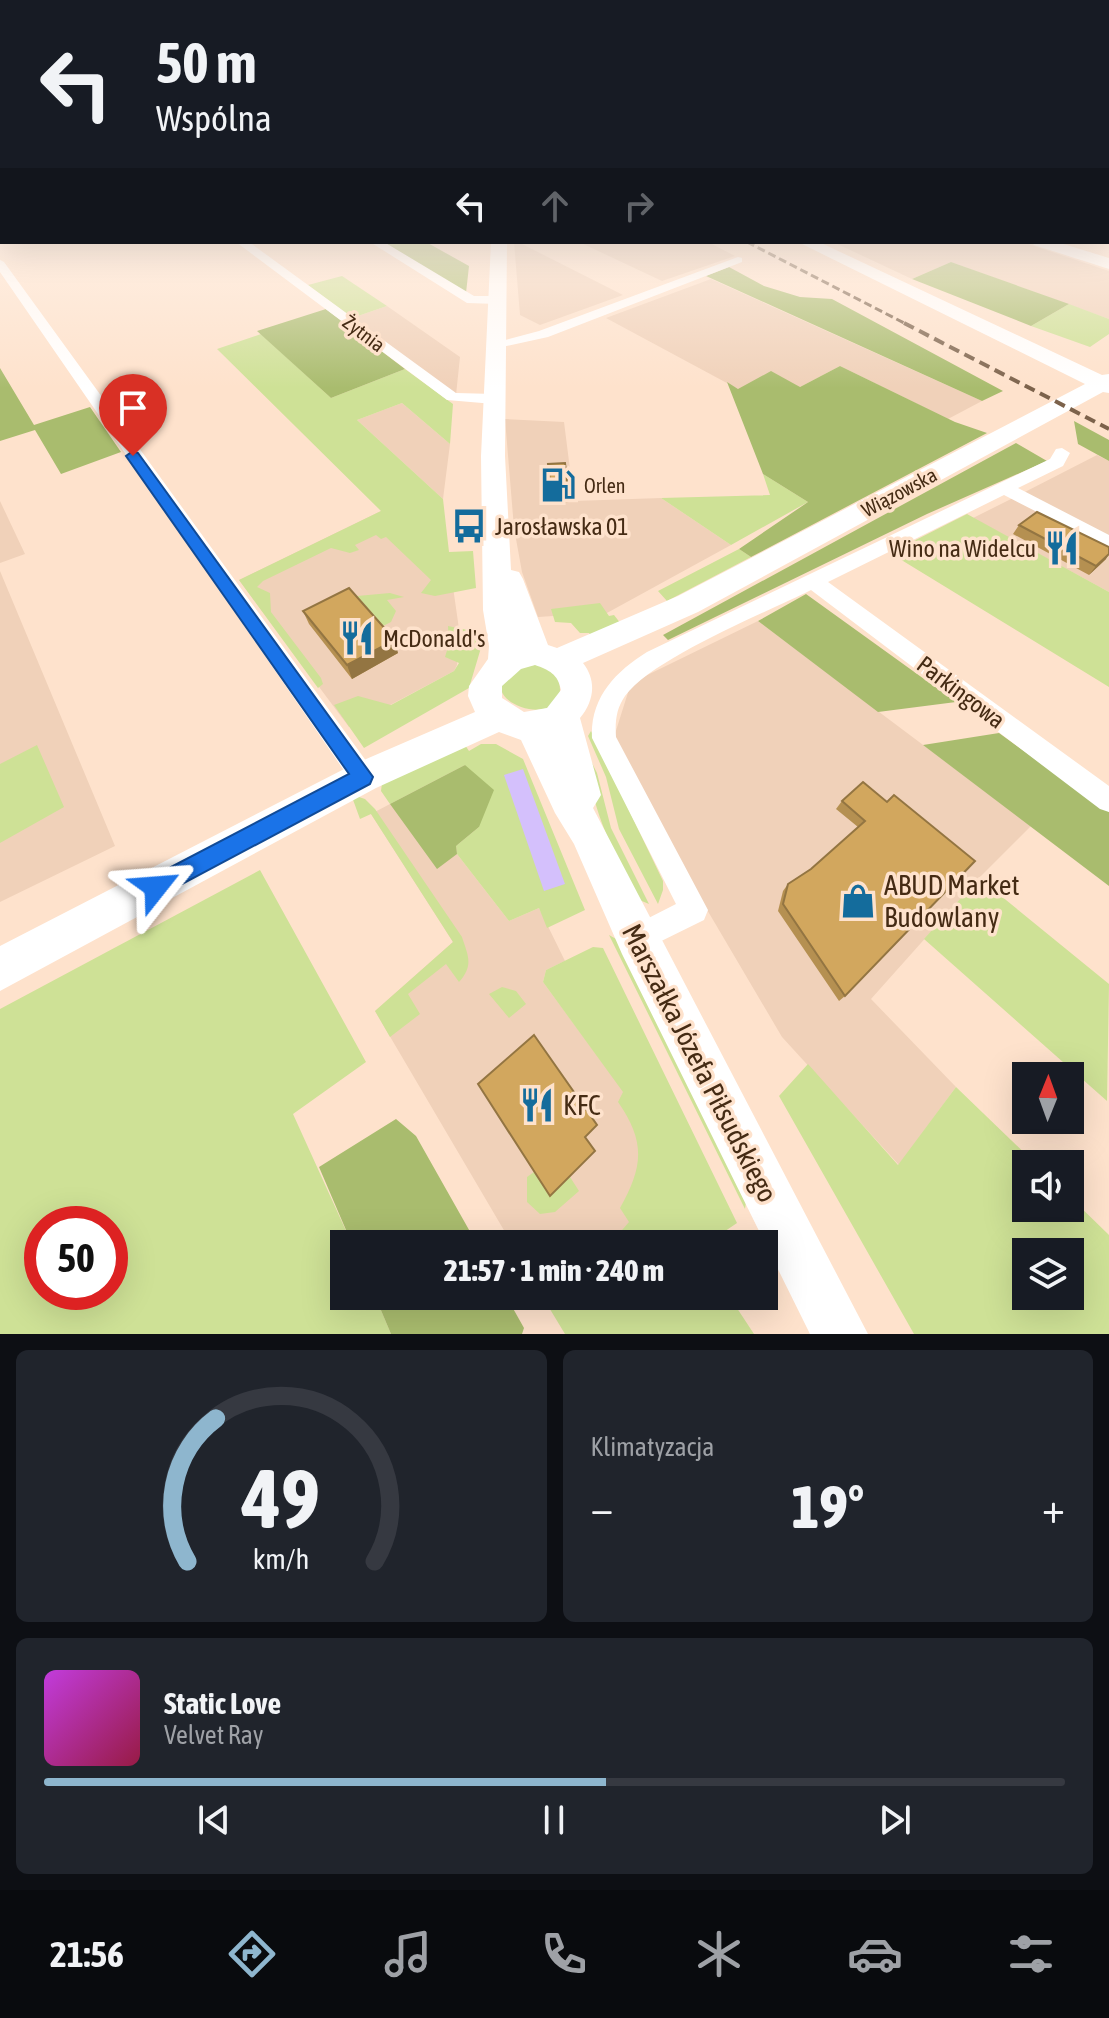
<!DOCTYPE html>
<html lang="pl">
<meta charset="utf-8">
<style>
:root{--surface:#171b24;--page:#20242c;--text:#f1f3f6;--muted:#9ea1a6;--line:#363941;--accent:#8eb6ce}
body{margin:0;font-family:"Asap Condensed",sans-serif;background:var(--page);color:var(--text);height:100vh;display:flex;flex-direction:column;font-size:30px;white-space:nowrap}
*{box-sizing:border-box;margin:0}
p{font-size:26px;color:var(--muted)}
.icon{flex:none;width:44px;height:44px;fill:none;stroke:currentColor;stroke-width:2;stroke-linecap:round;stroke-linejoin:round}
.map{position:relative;height:1334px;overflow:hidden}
.side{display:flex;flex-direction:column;gap:16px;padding:16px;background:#0d0f14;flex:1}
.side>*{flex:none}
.hud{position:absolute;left:0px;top:0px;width:1110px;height:244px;box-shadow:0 8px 32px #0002;background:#171b24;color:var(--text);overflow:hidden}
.needle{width:52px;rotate:1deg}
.controls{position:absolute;left:1012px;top:1062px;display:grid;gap:16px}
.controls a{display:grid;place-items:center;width:72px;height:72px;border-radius:0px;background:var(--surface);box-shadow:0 8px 32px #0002;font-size:40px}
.speed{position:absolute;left:24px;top:1206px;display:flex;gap:16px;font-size:40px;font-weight:700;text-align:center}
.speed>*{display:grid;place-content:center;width:104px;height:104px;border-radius:50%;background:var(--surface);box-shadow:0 8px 32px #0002;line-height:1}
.speed .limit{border:12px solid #d22;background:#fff;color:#111}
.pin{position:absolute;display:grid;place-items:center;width:68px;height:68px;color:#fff;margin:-82px -34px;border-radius:50% 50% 50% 0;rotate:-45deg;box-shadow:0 0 8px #0007}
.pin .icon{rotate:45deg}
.me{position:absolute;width:88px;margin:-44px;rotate:62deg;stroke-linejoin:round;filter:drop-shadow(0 0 6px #0008)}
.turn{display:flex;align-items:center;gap:28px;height:168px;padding:0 24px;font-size:36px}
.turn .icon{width:104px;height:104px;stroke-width:2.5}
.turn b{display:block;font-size:56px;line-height:68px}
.lanes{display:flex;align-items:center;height:76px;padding:0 24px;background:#0003;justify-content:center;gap:40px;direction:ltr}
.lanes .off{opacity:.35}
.big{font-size:60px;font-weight:800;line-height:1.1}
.side .card{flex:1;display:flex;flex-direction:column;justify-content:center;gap:12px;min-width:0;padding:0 28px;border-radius:12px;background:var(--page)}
.side .dial{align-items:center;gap:0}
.dial svg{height:208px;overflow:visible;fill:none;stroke:var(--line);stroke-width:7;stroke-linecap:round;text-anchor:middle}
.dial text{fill:var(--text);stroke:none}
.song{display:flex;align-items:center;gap:24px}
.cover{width:96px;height:96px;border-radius:12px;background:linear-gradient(135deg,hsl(290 70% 55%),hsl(340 70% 35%))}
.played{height:8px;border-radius:4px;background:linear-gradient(90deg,var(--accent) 55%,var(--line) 55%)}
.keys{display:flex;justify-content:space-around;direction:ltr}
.heat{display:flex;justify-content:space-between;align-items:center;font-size:44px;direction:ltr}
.side .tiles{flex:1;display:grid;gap:16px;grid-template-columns:1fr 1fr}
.card:last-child{grid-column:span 2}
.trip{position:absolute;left:330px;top:1230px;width:448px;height:80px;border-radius:0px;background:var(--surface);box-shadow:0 8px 32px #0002;font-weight:800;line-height:80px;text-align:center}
.tab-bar{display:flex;height:128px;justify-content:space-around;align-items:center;background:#090b0e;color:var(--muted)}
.tab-bar .icon{width:56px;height:56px}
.tab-bar .selected{color:var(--accent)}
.tab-bar b{font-size:36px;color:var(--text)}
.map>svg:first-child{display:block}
</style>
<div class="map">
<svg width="1109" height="1334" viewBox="0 0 1109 1334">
<rect width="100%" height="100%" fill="#fee2cc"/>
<path fill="#f0d1b9" d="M514,242H518L623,295L540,325L520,315Z
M579,242H708L735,256L662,281Z
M833,242H1022L1109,271V319L951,262L912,279Z
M711,279L982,401L948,419L840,366L800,387L738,389L606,318Z
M387,306L460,357L456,395L352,318Z
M402,403L450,444L443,499L357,420Z
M505,419L564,422L574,501L661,498L731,545L585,625L568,615L538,617L522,572L514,528Z
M1097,455L1109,461V539L1021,494Z
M1015,497L1109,547V592L973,518Z
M0,501L25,554L0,563Z
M381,511L452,580L459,629L457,665L454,671L349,727L239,580Z
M0,571L115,846L0,902Z
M758,621L1031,826L979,878L871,999L956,1087L899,1165L782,1037L676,857L614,737L631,683Z
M464,765L457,854L509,921L539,908L565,961L546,970L543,982L624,1092L631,1121L648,1148L653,1244H512L375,1011L453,942L371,814Z"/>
<path fill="#cee196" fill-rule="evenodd" d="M342,276L387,306L352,318L308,285Z
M1069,304L1109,319V334L1090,347L1031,326Z
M261,334L331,398L405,369L453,404L450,444L402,403L357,420L443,499L449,552L473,551L476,588L435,596L421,593L431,580L386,537L381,539L376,535L355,545L359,550L350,553L331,548L263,581L257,587L270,593L271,612L321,678L323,684L318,688L239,580L381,511L217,349Z
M763,474L808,502L731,545L661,498L770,495Z
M967,514L1109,592V687L890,553Z
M739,549L751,557L667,601L658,591Z
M390,593L404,597L387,600L396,611L391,622L383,626L357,596Z
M600,603L609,616L614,615L621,624L593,638L589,633H580L571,623L555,622L551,609Z
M448,626L482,633L483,641L469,688L364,748L334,705L358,696L391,705L454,671L459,663L445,657L449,644Z
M539,664L556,672C582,737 471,705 509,673C516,667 530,666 539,664Z
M591,731L663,881V890L658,904L619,829L606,777L588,736Z
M463,742L469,751L481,744H496L523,759L585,910L547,928L539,908L509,921L457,854L456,846L479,827L465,765L390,804L381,791L382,783Z
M37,745L64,807L0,843V764Z
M589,757L597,773L611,828L649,904L637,899C615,852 589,810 589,757Z
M356,796L365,799L375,809L462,937C468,956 474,965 459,982L446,964L408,994L420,1014L390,1037L375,1011L453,942L371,814L360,819L352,797Z
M260,870L366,1062L293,1114L352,1244H344V1296H375L391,1334H0V1009ZM42,1224H110V1292H42Z
M979,878L1109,984L1107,1101L924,939Z
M609,935L618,940L746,1202L745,1209Z
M593,947L603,948L737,1223L706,1244H610L629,1222L620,1208C643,1167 646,1142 618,1102L623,1092L543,982L546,970Z
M502,987L516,991L526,1004L509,1018L489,994Z
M808,1064L898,1165L956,1087L1036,1164H1026V1208H1070V1197L1109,1235V1334H914L779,1096ZM1026,1252H1070V1296H1026Z
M534,1172L550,1196L570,1177L579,1191L555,1212L540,1214L527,1202V1177Z
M542,1296H729L754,1334H565Z"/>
<path fill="#a9bc6e" d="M383,242H426L469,266L466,293Z
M951,262L1069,304L1031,326L912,279Z
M729,267L764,286L800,297L832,299L1003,391L982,401L706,276Z
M326,309L405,369L331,398L257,331Z
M840,366L955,422L987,433L751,557L739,549L808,502L763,474L727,382L738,389L771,371L800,387Z
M0,368L34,425L90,407L121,452L61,474L35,430L0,441Z
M1074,421L1109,440V461L1078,444Z
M1016,443L1047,461L927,514L668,640L663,635Z
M806,594L956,702L878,712L758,621Z
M999,733L1109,812V886L923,745Z
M465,765L494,790L479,827L456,846L457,854L437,869L390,804Z
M396,1119L416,1136L477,1244H352L319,1167Z
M375,1296H506L524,1328L522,1334H391Z"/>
<path fill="#d4c0fc" d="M523,769L565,884L544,891L504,775Z"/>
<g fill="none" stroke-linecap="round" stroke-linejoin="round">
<path fill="#fff" fill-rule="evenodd" d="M1108,208H1109V214H1108Z
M0,219H2L0,226Z
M236,242H249L456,393L494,394L502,399L494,404L447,400Z
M370,242H384L474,296H498L504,300L498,304L467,303Z
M738,257L742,258V262L548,337L497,348L490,344L539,331Z
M0,260L4,262L372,769L375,777L372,785L363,788L354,785L0,272Z
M1062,448L1070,453L1063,466L1018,488L1109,535V549L1004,495L828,582L1109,786V812L1100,809L811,590C765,613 653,658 625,696C616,709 615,722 616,737L708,910L704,920L637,953L627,949L623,939L627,929L676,904L592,738C590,698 615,672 647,652L1050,459L1056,449Z"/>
<path fill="#fff" fill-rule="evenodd" d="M491,242H507L505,456L511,570L519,572L523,579L548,645L557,648L678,596L1085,384L798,242H819L1102,375L1109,374V393L1103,392L698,612L583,663C597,681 594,701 580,718L601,795L593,808L868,1334H810L622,954L574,844L555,813L521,740L499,732L376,788L0,991V946L350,766L475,712L468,696L469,686L488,659L489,646L483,610L481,456ZM535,665C549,670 558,674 561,690L547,708L524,712L502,698V686L521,669Z
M1032,242H1057L1109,258V269L1034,245Z"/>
<path stroke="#7c624b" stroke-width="3" stroke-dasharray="8 4" stroke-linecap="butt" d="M747,242L908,325"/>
<path stroke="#7c624b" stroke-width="4" stroke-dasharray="11 6" stroke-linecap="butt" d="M904,323L1109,429"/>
</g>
<path fill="#b59051" d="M548,468L569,497V502L552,503Z
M1019,525L1106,559L1089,575L1013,534Z
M303,611L398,653L352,679L309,624Z
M842,801L887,802L845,996L839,1001L778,911L783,891L788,884L811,869L858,827L836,809Z"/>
<path fill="#937542" d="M1109,554L1106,559L1089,575L1096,566Z
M395,640L398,653L352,679L347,665Z"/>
<path fill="#d2a75e" stroke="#937542" stroke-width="2" d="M565,463L569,497L552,498L548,464Z
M1037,512L1109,547V554L1096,566L1019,525Z
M349,588L395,640L347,665L303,611Z
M863,782L887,802L894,795L975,861L845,996L783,904L788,884L811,869L865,821L842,801Z
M534,1035L597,1125L585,1137L595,1151L550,1196L478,1084Z"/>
<linearGradient id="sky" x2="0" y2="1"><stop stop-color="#a0b9f0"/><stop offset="0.52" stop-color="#fff2e8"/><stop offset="1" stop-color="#fff2e8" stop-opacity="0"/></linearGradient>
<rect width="1109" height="388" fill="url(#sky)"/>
<path fill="#1a73e8" stroke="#114b97" stroke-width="2" d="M133,451L138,453L373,777L370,784L156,898L148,895L145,887L148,879L349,774L126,456Z"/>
<defs>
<g id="fuel-bare" transform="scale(2.76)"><path d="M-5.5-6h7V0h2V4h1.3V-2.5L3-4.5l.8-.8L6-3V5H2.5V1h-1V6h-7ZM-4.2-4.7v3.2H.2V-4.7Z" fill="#146c9c" stroke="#fee2cc" stroke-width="2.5" paint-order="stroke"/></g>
<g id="bus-bare" transform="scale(2.76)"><path d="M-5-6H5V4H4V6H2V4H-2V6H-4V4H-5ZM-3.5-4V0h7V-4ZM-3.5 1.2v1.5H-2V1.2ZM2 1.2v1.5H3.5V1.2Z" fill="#146c9c" stroke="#fee2cc" stroke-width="2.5" paint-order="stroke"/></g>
<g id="restaurant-bare" transform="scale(2.76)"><path d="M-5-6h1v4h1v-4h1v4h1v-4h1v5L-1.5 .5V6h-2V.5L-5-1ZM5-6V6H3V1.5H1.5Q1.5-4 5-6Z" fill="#146c9c" stroke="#fee2cc" stroke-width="2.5" paint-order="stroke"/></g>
<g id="shop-bare" transform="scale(2.76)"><path d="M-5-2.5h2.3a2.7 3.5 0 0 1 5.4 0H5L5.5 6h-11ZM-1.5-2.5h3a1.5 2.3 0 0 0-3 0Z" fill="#146c9c" stroke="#fee2cc" stroke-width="2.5" paint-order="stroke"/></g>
</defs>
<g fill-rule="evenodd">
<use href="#fuel-bare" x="558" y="485"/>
<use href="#bus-bare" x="469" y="526"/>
<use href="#restaurant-bare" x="1062" y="548"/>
<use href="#restaurant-bare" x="357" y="638"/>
<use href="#shop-bare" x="858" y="901"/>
<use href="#restaurant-bare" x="537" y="1105"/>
</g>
<g text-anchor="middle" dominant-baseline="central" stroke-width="7" stroke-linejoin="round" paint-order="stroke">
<g font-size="20" fill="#452b14" stroke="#fee2cc">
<text transform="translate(364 333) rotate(37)">Żytnia</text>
<text transform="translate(899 492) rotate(-28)">Wiązowska</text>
</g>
<g font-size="20" fill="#452b14" stroke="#fee2cc" text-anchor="start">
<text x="584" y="485">Orlen</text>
</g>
<g font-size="24" fill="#452b14" stroke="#fee2cc" text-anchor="start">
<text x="495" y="526">Jarosławska 01</text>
<text x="1036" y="548" text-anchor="end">Wino na Widelcu</text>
<text x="383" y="638">McDonald's</text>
</g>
<g font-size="24" fill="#452b14" stroke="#fee2cc">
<text transform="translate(961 692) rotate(37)">Parkingowa</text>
</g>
<g font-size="28" fill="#452b14" stroke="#fee2cc" text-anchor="start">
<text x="884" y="885">ABUD Market<tspan x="884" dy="32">Budowlany</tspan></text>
<text x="563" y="1105">KFC</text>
</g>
<g font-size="28" fill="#452b14" stroke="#fee2cc">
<text transform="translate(700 1063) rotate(63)">Marszałka Józefa Piłsudskiego</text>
</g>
</g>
</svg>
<div class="controls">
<a><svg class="needle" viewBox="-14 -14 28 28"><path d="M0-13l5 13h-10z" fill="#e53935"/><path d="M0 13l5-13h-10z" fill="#9ea1a6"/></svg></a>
<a><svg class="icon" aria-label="sound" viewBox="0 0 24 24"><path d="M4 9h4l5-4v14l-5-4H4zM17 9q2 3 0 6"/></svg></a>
<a><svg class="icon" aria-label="layers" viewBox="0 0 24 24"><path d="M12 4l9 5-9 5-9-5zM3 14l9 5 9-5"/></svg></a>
</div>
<div class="speed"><div class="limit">50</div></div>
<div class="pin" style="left:133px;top:456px;background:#d93025"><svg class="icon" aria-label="arrive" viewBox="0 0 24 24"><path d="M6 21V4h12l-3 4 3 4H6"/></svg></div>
<svg class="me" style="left:156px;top:887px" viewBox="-20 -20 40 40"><path d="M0-17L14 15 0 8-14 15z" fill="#1a73e8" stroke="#fff" stroke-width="4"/></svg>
<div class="trip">21:57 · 1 min · 240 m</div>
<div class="hud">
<div class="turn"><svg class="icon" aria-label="left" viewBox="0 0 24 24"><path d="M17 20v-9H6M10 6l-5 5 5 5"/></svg><div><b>50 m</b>Wspólna</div></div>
<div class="lanes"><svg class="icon" aria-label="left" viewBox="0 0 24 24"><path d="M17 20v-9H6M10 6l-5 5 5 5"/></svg><svg class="icon off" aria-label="ahead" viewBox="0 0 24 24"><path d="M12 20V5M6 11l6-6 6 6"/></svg><svg class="icon off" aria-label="right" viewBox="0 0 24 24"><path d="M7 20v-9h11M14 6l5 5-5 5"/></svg></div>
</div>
</div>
<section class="side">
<div class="tiles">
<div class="card dial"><svg viewBox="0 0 100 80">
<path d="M14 69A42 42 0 1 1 86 69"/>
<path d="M14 69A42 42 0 0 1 25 14" stroke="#8eb6ce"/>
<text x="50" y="56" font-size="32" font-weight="700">49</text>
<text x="50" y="72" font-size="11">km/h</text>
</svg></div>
<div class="card"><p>Klimatyzacja</p>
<div class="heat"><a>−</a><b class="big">19°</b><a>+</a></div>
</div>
<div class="card">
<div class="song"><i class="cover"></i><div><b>Static Love</b><p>Velvet Ray</p></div></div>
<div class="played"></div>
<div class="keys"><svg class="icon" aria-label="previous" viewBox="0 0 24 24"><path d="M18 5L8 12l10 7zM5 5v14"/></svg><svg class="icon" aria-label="pause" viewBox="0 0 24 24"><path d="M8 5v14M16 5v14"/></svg><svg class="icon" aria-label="next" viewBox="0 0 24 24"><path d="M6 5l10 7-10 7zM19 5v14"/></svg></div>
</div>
</div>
</section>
<nav class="tab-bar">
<b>21:56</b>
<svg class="icon selected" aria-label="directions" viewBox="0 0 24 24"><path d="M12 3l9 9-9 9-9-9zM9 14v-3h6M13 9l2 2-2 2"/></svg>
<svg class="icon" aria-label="music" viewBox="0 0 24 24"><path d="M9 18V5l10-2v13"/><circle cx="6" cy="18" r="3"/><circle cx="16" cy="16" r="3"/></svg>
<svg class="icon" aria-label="phone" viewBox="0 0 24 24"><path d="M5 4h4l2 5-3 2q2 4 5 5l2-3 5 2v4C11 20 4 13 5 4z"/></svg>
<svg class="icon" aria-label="climate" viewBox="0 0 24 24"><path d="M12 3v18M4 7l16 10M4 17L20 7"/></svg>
<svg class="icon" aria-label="car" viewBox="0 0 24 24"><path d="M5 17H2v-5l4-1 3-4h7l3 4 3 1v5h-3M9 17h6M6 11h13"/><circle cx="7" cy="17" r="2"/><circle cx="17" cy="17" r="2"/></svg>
<svg class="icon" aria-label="filters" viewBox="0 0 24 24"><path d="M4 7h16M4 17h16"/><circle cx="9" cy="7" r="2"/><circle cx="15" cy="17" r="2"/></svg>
</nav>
